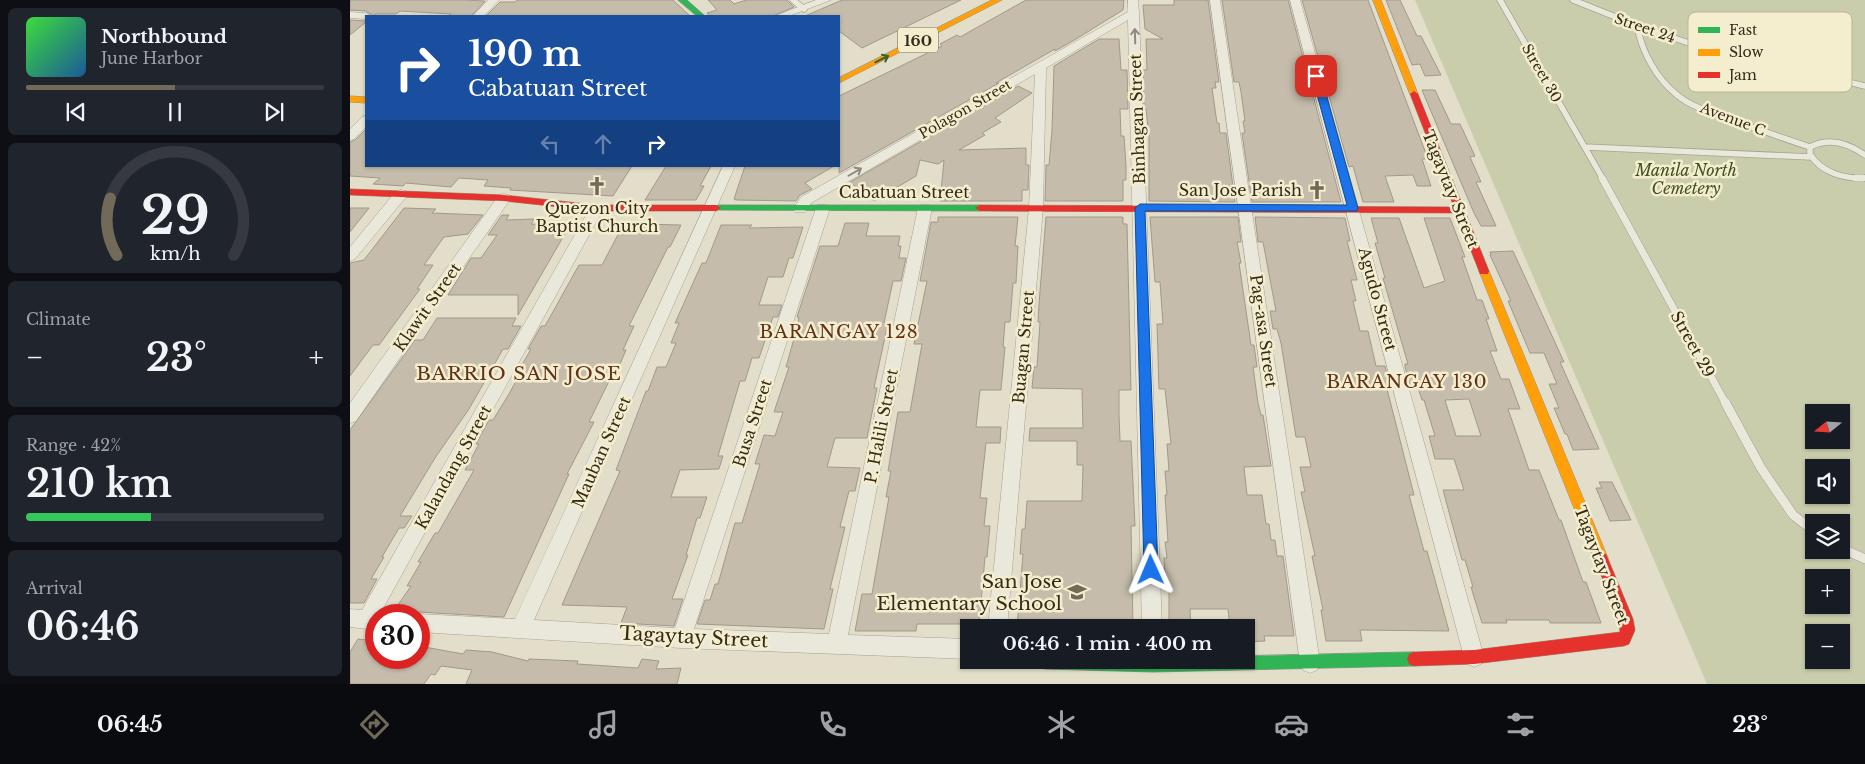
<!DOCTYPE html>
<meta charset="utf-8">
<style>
:root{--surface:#171b24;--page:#20242c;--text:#f1f3f6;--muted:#9ea1a6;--line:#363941;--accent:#726a59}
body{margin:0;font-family:"Libre Baskerville",serif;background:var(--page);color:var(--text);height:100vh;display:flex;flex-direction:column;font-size:19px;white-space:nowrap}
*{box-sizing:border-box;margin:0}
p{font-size:16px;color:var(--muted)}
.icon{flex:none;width:28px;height:28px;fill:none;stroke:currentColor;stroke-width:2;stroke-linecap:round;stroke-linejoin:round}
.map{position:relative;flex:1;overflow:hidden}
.details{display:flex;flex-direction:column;gap:8px;padding:8px;background:#0d0f14;width:350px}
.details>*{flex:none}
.guide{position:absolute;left:15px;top:15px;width:475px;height:152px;border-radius:0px;box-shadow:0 1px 4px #0004;background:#1a4fa0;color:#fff;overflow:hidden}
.needle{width:32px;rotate:252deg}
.buttons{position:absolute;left:1455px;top:404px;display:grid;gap:10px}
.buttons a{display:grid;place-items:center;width:45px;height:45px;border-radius:0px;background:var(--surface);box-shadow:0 1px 4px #0004;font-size:25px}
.speed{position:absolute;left:15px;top:604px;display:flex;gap:10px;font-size:25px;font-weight:700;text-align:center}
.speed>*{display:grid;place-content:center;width:65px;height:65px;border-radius:50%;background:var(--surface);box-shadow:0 1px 4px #0004;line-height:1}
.speed .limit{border:8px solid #d22;background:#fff;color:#111}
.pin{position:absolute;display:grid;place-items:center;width:42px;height:42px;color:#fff;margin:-21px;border-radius:10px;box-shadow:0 2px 8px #0006}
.me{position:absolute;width:55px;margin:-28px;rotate:359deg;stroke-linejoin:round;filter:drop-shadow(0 0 4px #0008)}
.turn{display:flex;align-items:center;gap:18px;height:105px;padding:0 20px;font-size:22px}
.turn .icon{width:65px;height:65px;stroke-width:2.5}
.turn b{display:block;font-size:35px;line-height:42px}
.lanes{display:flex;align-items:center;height:48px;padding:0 20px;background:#0003;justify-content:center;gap:25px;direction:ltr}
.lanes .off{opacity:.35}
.big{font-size:38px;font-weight:600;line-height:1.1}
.details .tile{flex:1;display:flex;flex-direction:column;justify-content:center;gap:8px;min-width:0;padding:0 18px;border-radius:8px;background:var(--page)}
.details .dial{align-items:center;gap:0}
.dial svg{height:130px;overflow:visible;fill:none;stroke:var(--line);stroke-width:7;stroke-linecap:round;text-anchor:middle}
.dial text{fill:var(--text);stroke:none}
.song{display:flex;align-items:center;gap:15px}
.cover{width:60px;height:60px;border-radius:8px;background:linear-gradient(135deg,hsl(120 70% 55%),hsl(210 70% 35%))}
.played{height:5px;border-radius:2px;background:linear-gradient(90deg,var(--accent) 50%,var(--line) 50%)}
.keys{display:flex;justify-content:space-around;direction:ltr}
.heat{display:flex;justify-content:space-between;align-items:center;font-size:28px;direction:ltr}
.charge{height:8px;border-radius:4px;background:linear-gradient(90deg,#34c759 42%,var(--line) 0)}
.trip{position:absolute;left:610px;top:619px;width:295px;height:50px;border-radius:0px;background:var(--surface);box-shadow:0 1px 4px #0004;font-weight:600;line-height:50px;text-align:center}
.tabs{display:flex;height:80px;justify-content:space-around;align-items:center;background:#090b0e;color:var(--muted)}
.tabs .icon{width:35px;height:35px}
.tabs .on{color:var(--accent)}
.tabs b{font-size:22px;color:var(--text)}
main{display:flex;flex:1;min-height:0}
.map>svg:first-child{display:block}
</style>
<main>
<section class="details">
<div class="tile">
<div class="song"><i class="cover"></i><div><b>Northbound</b><p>June Harbor</p></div></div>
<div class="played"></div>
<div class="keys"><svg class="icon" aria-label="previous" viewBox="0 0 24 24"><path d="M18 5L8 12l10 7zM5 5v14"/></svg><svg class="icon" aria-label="pause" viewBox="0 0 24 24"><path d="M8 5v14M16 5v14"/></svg><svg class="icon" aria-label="next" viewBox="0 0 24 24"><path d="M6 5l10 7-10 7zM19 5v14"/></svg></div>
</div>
<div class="tile dial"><svg viewBox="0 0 100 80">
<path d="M14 69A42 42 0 1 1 86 69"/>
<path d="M14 69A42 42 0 0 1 10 34" stroke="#726a59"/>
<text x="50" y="56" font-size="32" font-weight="700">29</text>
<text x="50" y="72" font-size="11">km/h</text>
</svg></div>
<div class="tile"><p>Climate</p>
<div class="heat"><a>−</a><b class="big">23°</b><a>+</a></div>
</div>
<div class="tile"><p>Range · 42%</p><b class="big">210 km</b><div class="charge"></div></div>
<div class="tile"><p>Arrival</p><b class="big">06:46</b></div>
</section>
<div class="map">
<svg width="1515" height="684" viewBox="0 0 1515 684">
<rect width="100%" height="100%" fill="#e2deca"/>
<path fill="#c9cdac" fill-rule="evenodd" d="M1065,0H1515V684H1357ZM1464,412H1491V440H1464ZM1464,468H1491V495H1464ZM1464,522H1491V550H1464ZM1464,578H1491V605H1464ZM1464,632H1491V660H1464Z"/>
<path fill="#c5bcab" stroke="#a2998a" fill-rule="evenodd" d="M0,0H115L135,1L121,16H98L101,14L50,11L46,14H26L23,16L16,11L0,10Z
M167,0H323L340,16H136L150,2H165Z
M358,0H380L384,4L396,0H437L444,7L423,16H360L357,13L367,10Z
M492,0H611L512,48L489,31V16H455Z
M676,0H774L773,10L726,39L705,51V49L646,83H649L489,173V96L592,46L590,44L607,35L610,37Z
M824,0H858L869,82H865L866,88H862L867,123H869L870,133H876L885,202L799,201V136L796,109H794L793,70H797L796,39H813L795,29L793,5H824Z
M872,0H938L991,202H902L892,133H895L893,121H895L891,92L889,82H884Z
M952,0H1018L1078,159H1072L1081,186H1067L1063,175L1035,176L1044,202H1013L1003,166L999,167Z
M1036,0H1050L1067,36H1071L1091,75L1075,76L1070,64L1062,65Z
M0,20L16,21V22L0,35Z
M749,39H769L771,70H777L778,109H770L771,136H774L776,166V180H773V201H695L696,165H699L702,130L704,66Z
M668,86L682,93L645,118L651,122L632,133L635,135L609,150L676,148V165H679L678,190H672V201H590L594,160L588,164L570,160L566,176L524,201L500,182Z
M1072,90H1085L1101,124H1110L1125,156L1120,157L1131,182H1126L1146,226H1131L1124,213Z
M16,129V166H282L263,196L160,190L161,188L134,186L138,180L109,178L101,187L56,183L53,186L23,184L30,178L0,176V142L5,140Z
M316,166H361L350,186H354L346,200H295Z
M395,166H484L455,183L462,189L450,195L446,201L386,200L384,199Z
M0,208H19L0,232Z
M54,208L86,209L82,213L133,215L118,234L94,237L74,265H83L67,289H70L29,345H23L0,376V263L14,260Z
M152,215H159L156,220L184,219L181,224L220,225L168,315V295H98L121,258H131L147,235H138Z
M588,217H668L665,246H668L666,283H663L660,322H655L653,347H655L651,390H630L626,427H651L650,443H636L630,498H637L634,526H640L637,557H635L629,624H567L566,631H505L512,594H522L539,497H536L541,471H538L548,412H560L572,344H564L577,281H570L581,222H588Z
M696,217H773V224H777L781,390H769V415L770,441H781L785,526H781L783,628H667L673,554H670L672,529H675L677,501H732L733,465H727V441H679L680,428H733L732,389L682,388L684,367H687L690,322H688L689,304Z
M800,217H888L891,242H887L891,263H889L901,345H904L907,367H903L908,403L911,415H913L921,466L894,467L897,495H912L916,524H919L921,540H925L927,556H933L944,636H914L915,641L896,642V628H880L878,609H840L841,628H819V589H816L814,558H817L815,542H818L815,495H817L815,471H819L817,444H821L815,389H809L807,324H813L810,282H805Z
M905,217L995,218L1000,241H997L1007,280H1001L1006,301H1003L1010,331H1018L1026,366H1035L1040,385V389H1037L1064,495H1059L1074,551H1077L1099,631L1010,630L1012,641H976L971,610H973L962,556H965L951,492H955L950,467H961L955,437H946L931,343L927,329H923L920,311H926L913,242H908Z
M1021,218H1049L1074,288L1095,281L1074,218H1100L1115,257H1112L1127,300H1132L1139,319H1136L1147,351H1140L1151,379H1159L1170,409H1158L1179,470H1189L1209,520H1211L1233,582H1236L1251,623H1200L1199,620H1156L1157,623H1132L1121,587H1123L1115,560H1112L1093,490H1114L1104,459H1085L1079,436H1085L1074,400H1072L1067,385H1060L1055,367V364H1058L1033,278H1035L1025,243H1028ZM1119,399L1131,436H1106L1095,400Z
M495,223H519L516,236H550L548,246H551L549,258H556L551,281H543L534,323H538L524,388H527L517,438H485L477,467L510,468L505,491H499L490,527H495L480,589H483L474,629L347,624L355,600H360L365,584H368L385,523H392L410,464H405L414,435L425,436L433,412H424L439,367H436L449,321H448L449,317H447L470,246H488Z
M292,224L331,225L320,247H318L279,326H284L273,350H276L267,371H264L239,422H244L217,474H219L154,617L69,612L64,615H41L61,586H57L71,562H68L85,533H88L124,470H115L129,444H126L139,420H143L159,394L172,370H169L181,349H178L191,326H195L229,265H252L272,227H291Z
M371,225H402L399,228L453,227L443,258H439L433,277H418L409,305H432L428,317H423L409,358H402L395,381H390L368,456H373L369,469L330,470L321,497H357L350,518H347L336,555H338L322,599H333L324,626L271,623L277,607L212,605L270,471L266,470L296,391H298L307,367H316L326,343H321L329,323H325L352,263H356Z
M1163,251L1214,362H1210L1249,449L1223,450L1217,434H1215L1204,408H1209L1199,384H1207L1194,353H1180L1158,301H1161L1140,255H1141L1140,252Z
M87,318H166L162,326H171L158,349H153L119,409L85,458L50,516H62L54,528H49L32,557H34L21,579H27L14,603H0V430L65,340H73Z
M1249,482H1262L1281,520L1260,521L1246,488H1252Z
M8,639L26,641V658H69V646L113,654L116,650L142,652L178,661L179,659L228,661L227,664L288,668L292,659L309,661L306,669L331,668L327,684H116L122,670L91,666L85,675L81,674L74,684H0V652Z"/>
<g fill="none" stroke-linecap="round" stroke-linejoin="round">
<g stroke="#a7a294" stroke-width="7">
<path id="lane-far2" d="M443,0L454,9
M1150,0L1253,179
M1223,0L1288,26L1339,43L1515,86
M1287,26C1292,52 1306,78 1327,95C1339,105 1354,110 1369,115C1399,126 1429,137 1460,147
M1235,147L1461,157
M1515,155C1498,143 1479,137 1460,147V154C1471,173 1495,179 1515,178"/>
</g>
<g stroke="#a7a294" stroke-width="8">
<path id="lane-far1" d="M1252,178L1376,404
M1506,178H1512"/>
</g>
<g stroke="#a7a294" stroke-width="10">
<path id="lane" d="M1375,402L1411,468L1443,515L1464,531
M1491,548L1515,559"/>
</g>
<g stroke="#a7a294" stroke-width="1">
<path id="street" d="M138,0H149L134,16H123Z
M466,0H481L439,16H425Z
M778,0H788L789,13L812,628H792L778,20L696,68L693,208L657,628H638L679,208L685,74L461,203L455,212H445L443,209L451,197L778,12Z
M860,0H870L970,663L967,670L960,673L953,670L950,663Z
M940,0H950L1134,657L1131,664L1124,667L1117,664L1114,657Z
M0,12L16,13L21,16H16V19L0,18Z
M16,116V127L4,139L0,140V129L12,117Z
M373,166H385L184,620L325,628L466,208L468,205H478L480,208L344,629L479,634L568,208L570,205H580L582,208L498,635L619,639V659L331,648L69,632V615H66L69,614L165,619Z
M51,190L56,191L57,194L56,197L5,259L0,261V247L46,191Z
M154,194L159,195L160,198L159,201L6,421L0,423V403L149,195Z
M247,204L252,205L254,208L30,614L32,615H26V630L0,627V609L12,610L240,208L242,205Z"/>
</g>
<g stroke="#979283" stroke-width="1">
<path id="fast" d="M328,0H337L355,16H347Z
M366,205H630L635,208L630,211L363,210L361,208Z
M1064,652L1069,654L1071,659L1069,664L1064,666L803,672L695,669L682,665L680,660H896V656Z"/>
</g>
<g stroke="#979283" stroke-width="1">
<path id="slow" d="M642,0H652L489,83V78Z
M1023,0H1031L1068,94L1067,96L1064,97L1060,94Z
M0,96L16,97V103L0,102Z
M1134,267L1139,271L1258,558L1256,562L1251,564L1246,562L1244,558L1129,271Z"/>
</g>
<g stroke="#979283" stroke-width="1">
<path id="jam" d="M1064,91L1068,94L1139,271L1138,274H1130L1129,271L1106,213L630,211L625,208L630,205L1104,207L1060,94Z
M0,189L154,195L247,205H366L371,208L366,211H247L154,201L0,195Z
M1251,552L1256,554L1283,619L1285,630L1279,644L1274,646L1124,664L1064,666L1059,664L1057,659L1059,654L1064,652L1124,650L1270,632L1269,619L1244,558L1246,554Z"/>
</g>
<use href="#lane-far2" stroke="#eae7db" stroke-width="5.5"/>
<use href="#lane-far1" stroke="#eae7db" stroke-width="7"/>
<use href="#lane" stroke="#eae7db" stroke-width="9"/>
<use href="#street" fill="#eae7db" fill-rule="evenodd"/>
<use href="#fast" fill="#30b455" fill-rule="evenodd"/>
<use href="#slow" fill="#ff9f0a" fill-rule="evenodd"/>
<use href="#jam" fill="#e5322d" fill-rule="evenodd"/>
</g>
<defs><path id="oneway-shaft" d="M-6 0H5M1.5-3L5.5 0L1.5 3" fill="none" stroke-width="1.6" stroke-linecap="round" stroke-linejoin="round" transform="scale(1.25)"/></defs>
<g stroke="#90897c">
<use href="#oneway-shaft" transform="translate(785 36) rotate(-92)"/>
<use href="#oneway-shaft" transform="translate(505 172) rotate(-30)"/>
</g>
<use stroke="#336233" href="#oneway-shaft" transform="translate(532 59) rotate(-27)"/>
<path fill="#1a73e8" stroke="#114b97" d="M963,74L971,76L1008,208L1007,211H795L808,570L806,575L801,577L796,575L794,570L785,208L790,204L997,205L962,76Z"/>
<defs>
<g id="church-bare" transform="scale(1.5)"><path d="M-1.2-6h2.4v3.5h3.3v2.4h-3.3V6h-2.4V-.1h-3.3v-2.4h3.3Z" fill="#726a59" stroke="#f4eece" stroke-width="2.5" paint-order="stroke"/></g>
<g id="school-bare" transform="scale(1.5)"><path d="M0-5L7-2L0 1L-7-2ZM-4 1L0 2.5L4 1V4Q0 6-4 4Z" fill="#726a59" stroke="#f4eece" stroke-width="2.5" paint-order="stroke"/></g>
</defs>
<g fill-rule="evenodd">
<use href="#church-bare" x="247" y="186"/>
<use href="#church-bare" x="967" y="190"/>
<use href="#school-bare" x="727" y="592"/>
</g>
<g text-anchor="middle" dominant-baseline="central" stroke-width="5" stroke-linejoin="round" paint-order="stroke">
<g font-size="14" fill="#352b1c" stroke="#f4eece">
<text transform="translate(1295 28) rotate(19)">Street 24</text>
<text transform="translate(1192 73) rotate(60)">Street 30</text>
<text transform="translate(615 109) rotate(-30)">Polagon Street</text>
<text transform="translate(1383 119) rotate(21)">Avenue C</text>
</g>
<rect fill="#f4eece" stroke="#6e6651" stroke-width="1" x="548" y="27.5" width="40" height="25" rx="4"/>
<g font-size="15" font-weight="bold" fill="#352b1c">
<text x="568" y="40">160</text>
</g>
<g font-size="16" fill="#352b1c" stroke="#f4eece">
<text transform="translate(787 119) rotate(-92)">Binhagan Street</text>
<text transform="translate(1101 189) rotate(68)">Tagaytay Street</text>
<text x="554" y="192">Cabatuan Street</text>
<text transform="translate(1028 299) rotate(75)">Agudo Street</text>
<text transform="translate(77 307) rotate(-55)">Klawit Street</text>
<text transform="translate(914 331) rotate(82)">Pag-asa Street</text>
<text transform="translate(1343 344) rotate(61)">Street 29</text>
<text transform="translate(673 347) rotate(-85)">Buagan Street</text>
<text transform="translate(402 423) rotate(-72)">Busa Street</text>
<text transform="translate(531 426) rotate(-79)">P. Halili Street</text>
<text transform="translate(251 452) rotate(-66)">Mauban Street</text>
<text transform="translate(103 467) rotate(-61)">Kalandang Street</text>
<text transform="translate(1252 565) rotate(69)">Tagaytay Street</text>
</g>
<g font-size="16" font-style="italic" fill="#405123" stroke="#f4eece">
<text x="1336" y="170">Manila North<tspan x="1336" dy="18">Cemetery</tspan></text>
</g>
<g font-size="16" fill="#352b1c" stroke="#f4eece" text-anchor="end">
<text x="952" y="190">San Jose Parish</text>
<text x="247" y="208" text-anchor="middle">Quezon City<tspan x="247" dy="18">Baptist Church</tspan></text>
</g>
<g font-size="18" letter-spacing="1" fill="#60321c" stroke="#f4eece">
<text x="489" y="332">BARANGAY 128</text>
<text x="1057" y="382">BARANGAY 130</text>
</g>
<g font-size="19" letter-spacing="1" fill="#60321c" stroke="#f4eece">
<text x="169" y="373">BARRIO SAN JOSE</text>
</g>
<g font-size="19" fill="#352b1c" stroke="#f4eece" text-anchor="end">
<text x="712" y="581">San Jose<tspan x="712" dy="22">Elementary School</tspan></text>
</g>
<g font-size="19" fill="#352b1c" stroke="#f4eece">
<text transform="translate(344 637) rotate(3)">Tagaytay Street</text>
</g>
</g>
<rect x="1338" y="12" width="164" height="80" rx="8" fill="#f4eece" stroke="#bbb499" stroke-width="1"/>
<rect x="1348" y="27" width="22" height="6" fill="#30b455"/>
<rect x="1348" y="49" width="22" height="7" fill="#ff9f0a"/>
<rect x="1348" y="72" width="22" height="6" fill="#e5322d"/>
<g font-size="14" fill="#352b1c">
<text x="1379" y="35">Fast</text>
<text x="1379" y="57">Slow</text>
<text x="1379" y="80">Jam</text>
</g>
</svg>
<div class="buttons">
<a><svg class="needle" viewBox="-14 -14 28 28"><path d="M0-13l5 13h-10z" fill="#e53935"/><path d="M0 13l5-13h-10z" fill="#9ea1a6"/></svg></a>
<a><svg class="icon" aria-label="sound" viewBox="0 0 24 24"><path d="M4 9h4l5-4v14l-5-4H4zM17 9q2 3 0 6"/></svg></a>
<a><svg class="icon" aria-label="layers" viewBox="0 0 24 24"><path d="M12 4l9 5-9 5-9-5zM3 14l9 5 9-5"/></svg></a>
<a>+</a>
<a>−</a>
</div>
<div class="speed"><div class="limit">30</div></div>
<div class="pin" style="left:966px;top:76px;background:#d93025"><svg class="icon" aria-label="arrive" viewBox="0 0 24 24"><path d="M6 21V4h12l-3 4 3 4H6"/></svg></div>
<svg class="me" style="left:801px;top:570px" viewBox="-20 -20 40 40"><path d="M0-17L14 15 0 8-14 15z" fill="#1a73e8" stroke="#fff" stroke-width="4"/></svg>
<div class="trip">06:46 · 1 min · 400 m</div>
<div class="guide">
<div class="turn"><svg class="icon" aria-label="right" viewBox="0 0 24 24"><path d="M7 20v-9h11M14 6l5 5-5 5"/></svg><div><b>190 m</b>Cabatuan Street</div></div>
<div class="lanes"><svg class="icon off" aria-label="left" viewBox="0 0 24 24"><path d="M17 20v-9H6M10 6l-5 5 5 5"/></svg><svg class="icon off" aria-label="ahead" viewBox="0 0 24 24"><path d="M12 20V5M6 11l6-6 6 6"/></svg><svg class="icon" aria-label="right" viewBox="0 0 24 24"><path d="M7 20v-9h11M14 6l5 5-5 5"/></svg></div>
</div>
</div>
</main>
<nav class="tabs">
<b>06:45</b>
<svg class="icon on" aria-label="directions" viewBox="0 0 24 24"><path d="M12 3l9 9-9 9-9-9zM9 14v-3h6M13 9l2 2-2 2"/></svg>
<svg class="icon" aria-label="music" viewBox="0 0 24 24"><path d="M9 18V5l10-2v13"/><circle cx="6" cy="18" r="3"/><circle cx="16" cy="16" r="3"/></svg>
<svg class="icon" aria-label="phone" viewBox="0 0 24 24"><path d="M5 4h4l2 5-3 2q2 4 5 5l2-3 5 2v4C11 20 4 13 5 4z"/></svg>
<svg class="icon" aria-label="climate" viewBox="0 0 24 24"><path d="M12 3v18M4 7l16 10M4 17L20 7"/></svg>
<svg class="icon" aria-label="car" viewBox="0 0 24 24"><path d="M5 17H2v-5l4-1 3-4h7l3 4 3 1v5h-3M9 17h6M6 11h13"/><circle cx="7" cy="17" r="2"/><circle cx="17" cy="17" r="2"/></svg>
<svg class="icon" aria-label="filters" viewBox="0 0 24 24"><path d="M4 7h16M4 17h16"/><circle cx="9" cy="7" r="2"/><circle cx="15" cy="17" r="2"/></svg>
<b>23°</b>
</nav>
